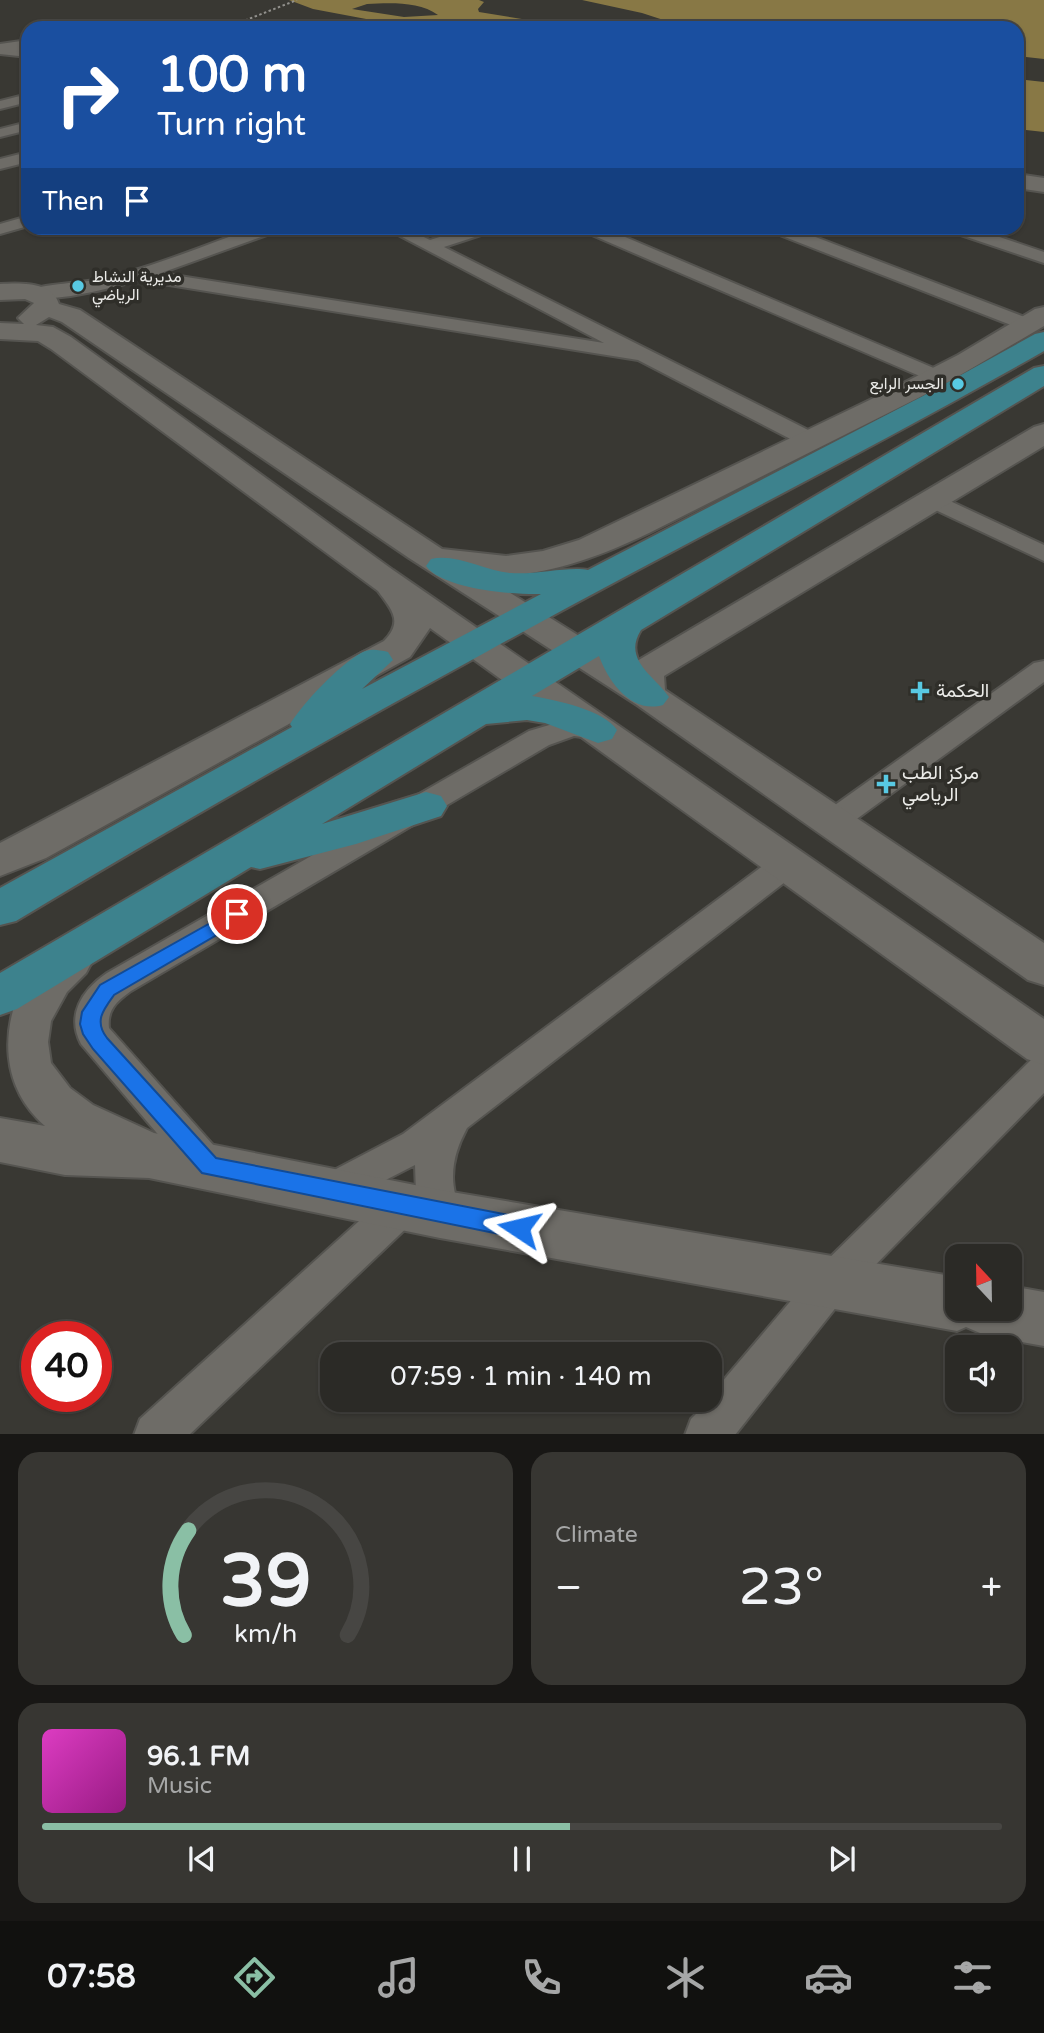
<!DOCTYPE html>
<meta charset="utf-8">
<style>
:root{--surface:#2b2a26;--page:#373632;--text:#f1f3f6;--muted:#a6a7a7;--line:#474643;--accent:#8abfa5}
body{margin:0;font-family:"Varela Round",Vazirmatn,sans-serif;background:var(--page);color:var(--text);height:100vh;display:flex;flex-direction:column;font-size:26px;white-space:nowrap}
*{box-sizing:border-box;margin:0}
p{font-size:23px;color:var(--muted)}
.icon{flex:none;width:38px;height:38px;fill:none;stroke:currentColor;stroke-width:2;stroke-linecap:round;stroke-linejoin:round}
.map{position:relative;height:1434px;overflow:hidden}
.details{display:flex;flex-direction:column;gap:18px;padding:18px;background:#181715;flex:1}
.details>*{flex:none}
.guide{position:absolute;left:21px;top:21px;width:1003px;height:214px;border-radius:21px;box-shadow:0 2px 5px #0004,0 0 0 2px var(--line);background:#1a4fa0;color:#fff;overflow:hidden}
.needle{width:46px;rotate:338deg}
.fabs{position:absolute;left:945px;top:1244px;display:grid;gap:14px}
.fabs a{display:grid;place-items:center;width:77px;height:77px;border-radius:14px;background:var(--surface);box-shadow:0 2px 5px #0004,0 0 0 2px var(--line);font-size:35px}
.speed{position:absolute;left:21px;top:1321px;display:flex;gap:14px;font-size:35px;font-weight:700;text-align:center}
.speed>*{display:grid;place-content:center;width:91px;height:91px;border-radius:50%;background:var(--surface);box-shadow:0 2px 5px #0004,0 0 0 2px var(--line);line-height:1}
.speed .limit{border:10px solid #d22;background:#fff;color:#111}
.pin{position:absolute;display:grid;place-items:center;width:60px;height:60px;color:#fff;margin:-30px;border:4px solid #fff;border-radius:50%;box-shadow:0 2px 7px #0007}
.me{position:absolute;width:77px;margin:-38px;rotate:280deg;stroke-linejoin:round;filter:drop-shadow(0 0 5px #0008)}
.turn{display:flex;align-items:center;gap:24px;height:147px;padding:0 21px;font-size:32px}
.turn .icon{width:91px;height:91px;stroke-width:2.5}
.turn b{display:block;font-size:49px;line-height:60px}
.then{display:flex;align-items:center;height:66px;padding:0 21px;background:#0003;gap:14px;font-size:26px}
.big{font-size:52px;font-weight:600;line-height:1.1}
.details .widget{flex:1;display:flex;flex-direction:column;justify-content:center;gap:10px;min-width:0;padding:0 24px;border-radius:21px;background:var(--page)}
.details .dial{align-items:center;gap:0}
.dial svg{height:182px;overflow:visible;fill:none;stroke:var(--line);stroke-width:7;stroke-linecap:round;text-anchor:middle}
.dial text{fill:var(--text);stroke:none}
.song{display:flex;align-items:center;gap:21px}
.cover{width:84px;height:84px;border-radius:10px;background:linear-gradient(135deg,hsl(310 70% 55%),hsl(310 70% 35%))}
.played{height:7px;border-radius:4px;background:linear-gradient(90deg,var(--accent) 55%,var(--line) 55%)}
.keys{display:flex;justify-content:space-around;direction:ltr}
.heat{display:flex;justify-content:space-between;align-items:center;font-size:38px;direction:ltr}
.details .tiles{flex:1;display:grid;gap:18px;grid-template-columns:1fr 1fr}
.widget:last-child{grid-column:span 2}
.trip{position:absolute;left:320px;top:1342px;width:402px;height:70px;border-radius:21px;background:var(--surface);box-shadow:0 2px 5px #0004,0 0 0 2px var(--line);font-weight:600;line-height:70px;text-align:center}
.menu{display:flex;height:112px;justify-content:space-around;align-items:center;background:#11110f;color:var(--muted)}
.menu .icon{width:49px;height:49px}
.menu .on{color:var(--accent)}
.menu b{font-size:32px;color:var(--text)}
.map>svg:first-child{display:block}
</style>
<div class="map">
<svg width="1044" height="1435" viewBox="0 0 1044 1435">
<rect width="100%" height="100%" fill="#393833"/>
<path fill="#887845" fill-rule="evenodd" d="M289,0H479L484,2L478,9L479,12L577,28H414L313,9ZM367,4C389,3 419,1 438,15L404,17L352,9Z
M582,0H1044V59L1017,56V28H688L642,13Z
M1017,79L1044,82V132L1017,129Z"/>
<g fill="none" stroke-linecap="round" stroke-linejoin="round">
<g stroke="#555450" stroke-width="4">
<path id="street" d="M0,46L28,49V57L0,54Z
M28,94V102L0,109V101Z
M28,122V130L0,137V129Z
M28,152V162L0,169V159Z
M28,216V226L0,234V224Z
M254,228H277L275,232L161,273L604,343L385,228H405L430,240L468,228H492L490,232L444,247L818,435L821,440L818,445H802L638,360L138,280C119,286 40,308 27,293C34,284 80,283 95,280C150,269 202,246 254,228Z
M583,228H604L943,372L946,376L943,380H929L585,232Z
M770,228H792L1035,321L1038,325L1035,329H1021L772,232Z
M950,228H973L1044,252V263L952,232Z
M933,493L1044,545V561L925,505L921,500L925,495Z
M1044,661V682L843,829L832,833L821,829L817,822L821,815L1034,663Z
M573,718L608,724L612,730L608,736L598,739L574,736L549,745L131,991C116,1002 107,1010 109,1028L222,1155L228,1167L222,1179L209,1184L196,1179L81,1044C66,1015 82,990 107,973L529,731Z
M787,853L798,856L803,864L798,872L467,1128C459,1143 453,1158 453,1177C453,1195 462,1209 454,1226L440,1232L426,1226L420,1212L417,1218L189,1435H134L140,1419L389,1194L403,1189L416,1193L415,1165L331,1208L317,1203L312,1191L317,1179L403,1134L776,856Z
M1044,1055V1093L845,1296L735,1435H685L691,1419L710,1400V1396L817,1270L1031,1060Z"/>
</g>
<g stroke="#555450" stroke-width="4">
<path id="secondary" d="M169,23H185L194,28H160Z
M28,40V50L0,54V44Z
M1017,174L1044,178V192L1017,188Z
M0,284C20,283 52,281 59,304L80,310L442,549L506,556L543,551L579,540L878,396L958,355L1035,309L1044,307V326L938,388L649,533C597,558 542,578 483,576L632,669L637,661L1034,427L1044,424V446L664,676L665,690L1044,943V985L1028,980L637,705L409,558L62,322L49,317L36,325L53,327L71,337L393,570L1044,1019V1065L1027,1059L430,628L410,657L46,858L0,876V843L384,641C404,621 391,609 378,591L51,349L38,341L0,339V323L24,324L18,318L34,303L25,299L0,300Z
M70,942L86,947L93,960L86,973L67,992L51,1021L48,1042L51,1063L70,1088L93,1105L154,1133L440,1190L957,1277V1309H1010V1286L1044,1292V1346L987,1336L966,1327L957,1331L440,1238L149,1178L65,1175L0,1162V1118L45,1126C0,1087 0,1029 25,979C38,962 50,949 70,942Z"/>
</g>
<g stroke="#555450" stroke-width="4">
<path id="primary" d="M1044,332V351C861,455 672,549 488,651C329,738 171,828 16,921L0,925V888L292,727L290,724C304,702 338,666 361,653C370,648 378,650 388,652L393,660L362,689L541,594C514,595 442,589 426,566L431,559C456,553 485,571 511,573C535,575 570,566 588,570L923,396L1035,334Z
M1044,366V386L641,630C622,660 655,676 669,697L663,705C632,714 609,683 599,656L532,696C556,700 604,710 617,730L612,739L598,743L545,723L527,720L486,724L322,824L426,792L441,796L447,806L441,816L356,844L260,869L251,867L17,1009L0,1015V973L1034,368Z"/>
</g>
<path stroke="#92918d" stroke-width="2" stroke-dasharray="2.5 2.5" stroke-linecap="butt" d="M236,24L297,0"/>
<use href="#street" fill="#6e6c67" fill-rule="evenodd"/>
<use href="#secondary" fill="#6e6c67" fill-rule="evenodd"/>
<use href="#primary" fill="#3d828d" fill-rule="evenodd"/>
</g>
<path fill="#1a73e8" stroke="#114b97" stroke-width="2" d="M237,908L244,910L246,914L244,919L114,995C103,1010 94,1021 107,1038L216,1158L519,1217L526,1220L530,1228L526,1235L519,1238L202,1173L93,1049L83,1034L80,1024L82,1012L100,985Z"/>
<g fill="#58c9e3" stroke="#2f2e29" stroke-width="2.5">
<circle cx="78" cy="286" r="7"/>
<circle cx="958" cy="384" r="7"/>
<path d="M916.5 680.5h7v7h7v7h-7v7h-7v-7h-7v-7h7z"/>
<path d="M882.5 773.5h7v7h7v7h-7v7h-7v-7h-7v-7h7z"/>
</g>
<g text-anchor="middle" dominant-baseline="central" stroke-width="7" stroke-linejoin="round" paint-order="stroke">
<g font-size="16" fill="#ebebe8" stroke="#2f2e29" text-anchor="start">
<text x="92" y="277">مديرية النشاط<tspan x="92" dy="18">الرياضي</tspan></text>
<text x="944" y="384" text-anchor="end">الجسر الرابع</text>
</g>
<g font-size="19" fill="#ebebe8" stroke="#2f2e29" text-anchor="start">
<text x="936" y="691">الحكمة</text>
<text x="902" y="773">مركز الطب<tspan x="902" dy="22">الرياصي</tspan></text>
</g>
</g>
</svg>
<div class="fabs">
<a><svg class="needle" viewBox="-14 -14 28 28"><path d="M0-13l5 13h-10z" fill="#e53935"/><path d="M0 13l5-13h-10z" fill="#a6a7a7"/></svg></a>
<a><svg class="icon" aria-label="sound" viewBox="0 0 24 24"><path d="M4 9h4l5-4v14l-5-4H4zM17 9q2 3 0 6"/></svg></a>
</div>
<div class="speed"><div class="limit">40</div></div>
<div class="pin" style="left:237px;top:914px;background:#d93025"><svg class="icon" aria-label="arrive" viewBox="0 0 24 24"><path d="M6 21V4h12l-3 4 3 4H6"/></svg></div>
<svg class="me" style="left:519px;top:1228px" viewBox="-20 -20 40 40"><path d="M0-17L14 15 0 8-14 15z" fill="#1a73e8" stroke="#fff" stroke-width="4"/></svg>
<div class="trip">07:59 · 1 min · 140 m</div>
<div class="guide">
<div class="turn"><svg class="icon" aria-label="right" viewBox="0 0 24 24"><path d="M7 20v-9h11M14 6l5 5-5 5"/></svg><div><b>100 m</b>Turn right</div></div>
<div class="then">Then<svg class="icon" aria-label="arrive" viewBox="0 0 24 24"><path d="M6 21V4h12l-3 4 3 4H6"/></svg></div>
</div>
</div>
<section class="details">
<div class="tiles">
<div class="widget dial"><svg viewBox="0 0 100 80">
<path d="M14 69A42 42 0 1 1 86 69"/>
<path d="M14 69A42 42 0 0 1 16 23" stroke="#8abfa5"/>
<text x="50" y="56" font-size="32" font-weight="700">39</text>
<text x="50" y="72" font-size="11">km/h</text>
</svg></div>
<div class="widget"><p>Climate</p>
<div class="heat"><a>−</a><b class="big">23°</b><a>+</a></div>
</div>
<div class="widget">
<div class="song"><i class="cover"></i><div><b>96.1 FM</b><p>Music</p></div></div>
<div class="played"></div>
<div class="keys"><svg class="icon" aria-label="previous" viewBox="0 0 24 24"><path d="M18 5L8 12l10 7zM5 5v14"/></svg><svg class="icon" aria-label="pause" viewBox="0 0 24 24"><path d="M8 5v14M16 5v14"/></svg><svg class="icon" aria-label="next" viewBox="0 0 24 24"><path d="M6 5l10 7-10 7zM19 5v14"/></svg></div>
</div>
</div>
</section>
<nav class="menu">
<b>07:58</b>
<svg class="icon on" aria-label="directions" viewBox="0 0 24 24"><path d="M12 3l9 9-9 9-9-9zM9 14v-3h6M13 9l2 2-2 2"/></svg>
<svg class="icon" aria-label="music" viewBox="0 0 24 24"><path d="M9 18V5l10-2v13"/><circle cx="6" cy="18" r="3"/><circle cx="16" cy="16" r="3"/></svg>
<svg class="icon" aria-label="phone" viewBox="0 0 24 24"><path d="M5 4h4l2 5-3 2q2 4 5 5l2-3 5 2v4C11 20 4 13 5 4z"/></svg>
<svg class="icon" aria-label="climate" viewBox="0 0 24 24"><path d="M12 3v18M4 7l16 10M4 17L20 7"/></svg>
<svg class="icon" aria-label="car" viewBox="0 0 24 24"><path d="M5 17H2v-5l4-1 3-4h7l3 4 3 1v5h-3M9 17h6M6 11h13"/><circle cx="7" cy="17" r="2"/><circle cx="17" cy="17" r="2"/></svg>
<svg class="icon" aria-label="filters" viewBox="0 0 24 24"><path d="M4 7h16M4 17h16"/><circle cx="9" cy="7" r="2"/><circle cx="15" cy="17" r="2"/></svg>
</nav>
